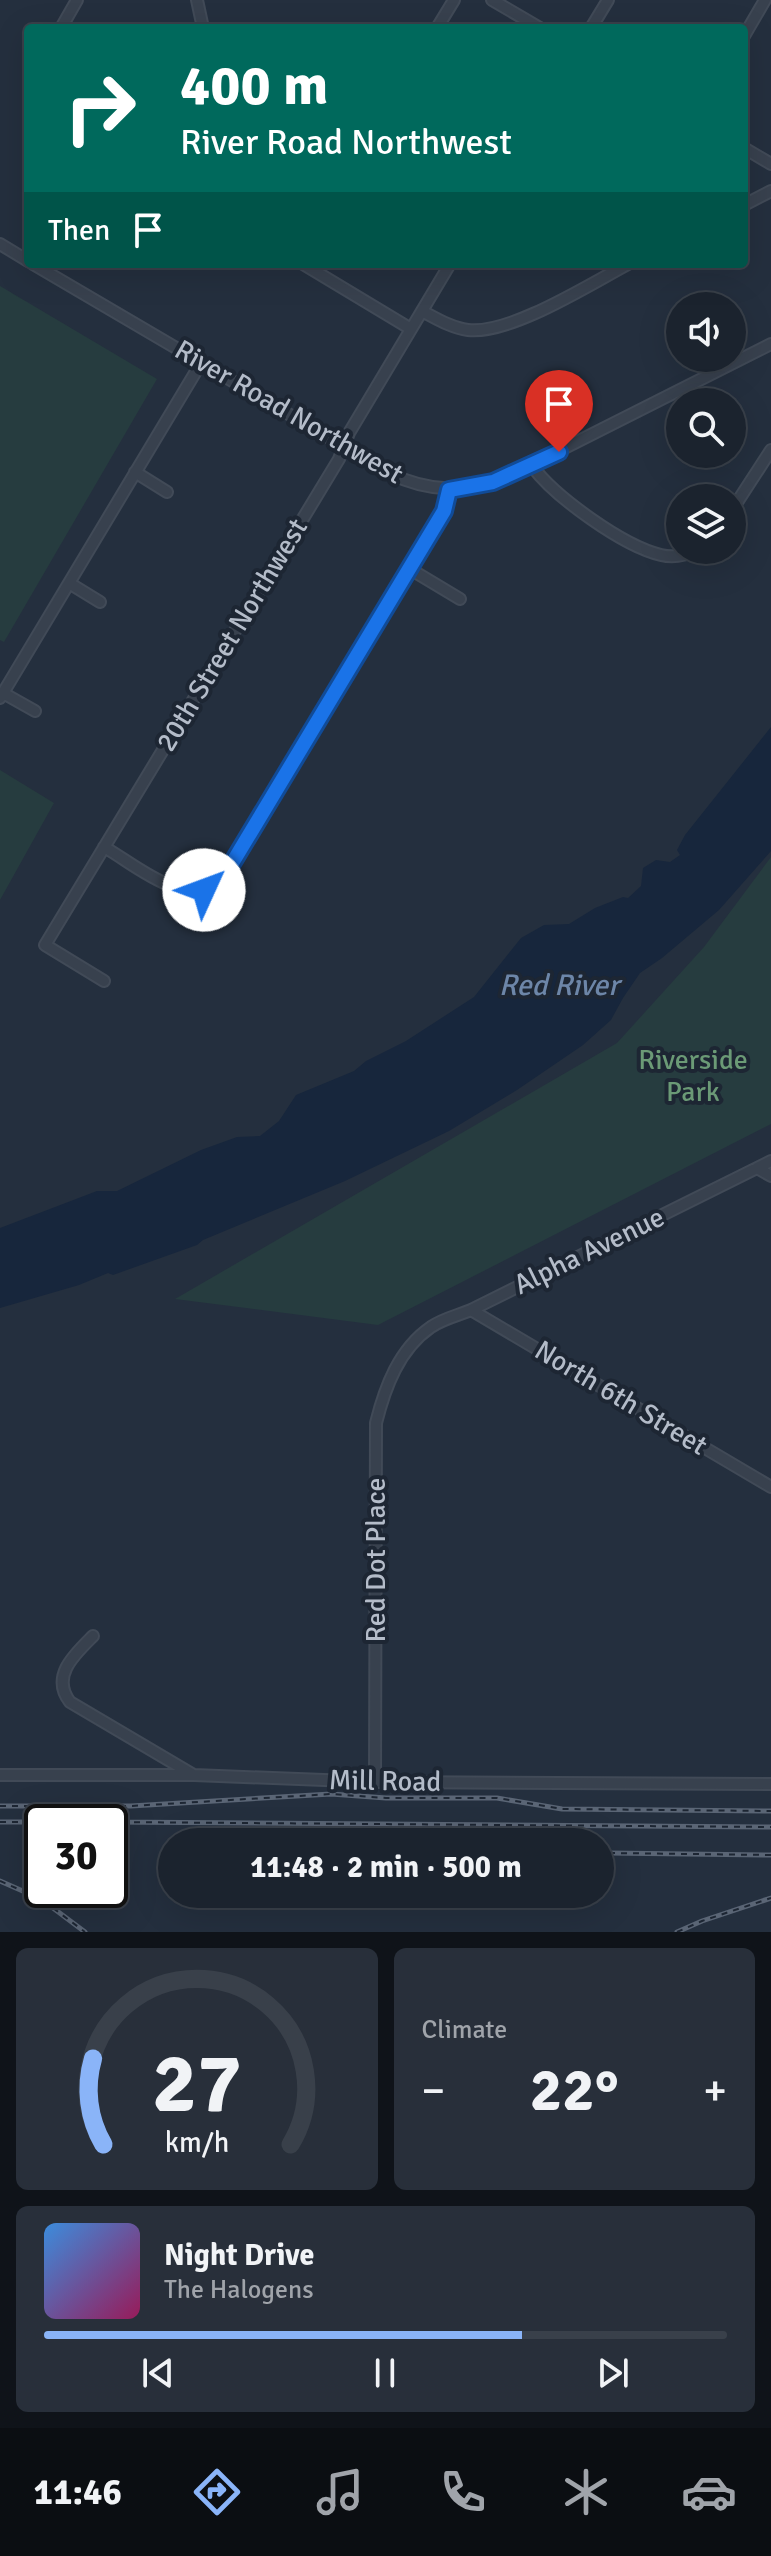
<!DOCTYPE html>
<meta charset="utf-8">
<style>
:root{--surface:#1b232e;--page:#282f3a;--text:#f1f3f6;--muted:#a0a4aa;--line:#39404a;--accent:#8ab4f8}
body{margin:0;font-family:Signika,sans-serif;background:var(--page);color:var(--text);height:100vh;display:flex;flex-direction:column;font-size:30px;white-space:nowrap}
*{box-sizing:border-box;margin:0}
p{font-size:26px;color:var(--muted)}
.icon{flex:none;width:44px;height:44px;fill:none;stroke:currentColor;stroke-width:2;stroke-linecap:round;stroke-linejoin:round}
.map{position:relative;height:1932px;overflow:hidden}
.side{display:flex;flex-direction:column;gap:16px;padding:16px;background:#0f1319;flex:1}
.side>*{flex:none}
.hud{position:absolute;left:24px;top:24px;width:724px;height:244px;border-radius:8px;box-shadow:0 8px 32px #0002,0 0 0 2px var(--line);background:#00695c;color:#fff;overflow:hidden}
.tools{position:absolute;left:666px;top:292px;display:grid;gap:16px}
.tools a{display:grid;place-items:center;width:80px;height:80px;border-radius:50%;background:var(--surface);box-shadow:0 8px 32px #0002,0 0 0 2px var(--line);font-size:40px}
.speed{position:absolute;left:24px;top:1804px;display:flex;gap:16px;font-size:40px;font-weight:700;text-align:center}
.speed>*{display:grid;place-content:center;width:104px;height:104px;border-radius:50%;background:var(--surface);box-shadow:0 8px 32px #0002,0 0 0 2px var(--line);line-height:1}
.speed .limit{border:4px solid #111;border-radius:12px;background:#fff;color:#111}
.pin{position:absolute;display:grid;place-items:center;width:68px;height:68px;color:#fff;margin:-82px -34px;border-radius:50% 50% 50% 0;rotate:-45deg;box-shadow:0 0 8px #0007}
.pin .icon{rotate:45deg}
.me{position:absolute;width:88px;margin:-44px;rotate:47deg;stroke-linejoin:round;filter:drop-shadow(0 0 6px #0008)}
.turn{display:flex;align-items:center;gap:28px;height:168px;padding:0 24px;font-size:36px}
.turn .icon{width:104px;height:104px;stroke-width:2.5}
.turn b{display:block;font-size:56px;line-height:68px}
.then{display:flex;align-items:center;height:76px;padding:0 24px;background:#0003;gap:16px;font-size:30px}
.big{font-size:60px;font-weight:700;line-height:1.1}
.side .widget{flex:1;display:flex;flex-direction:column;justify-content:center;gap:12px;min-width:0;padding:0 28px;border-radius:12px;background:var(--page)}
.side .dial{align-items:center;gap:0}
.dial svg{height:208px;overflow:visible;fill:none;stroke:var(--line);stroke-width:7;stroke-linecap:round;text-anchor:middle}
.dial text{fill:var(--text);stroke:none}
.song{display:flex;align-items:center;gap:24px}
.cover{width:96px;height:96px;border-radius:12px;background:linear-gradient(135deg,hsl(210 70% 55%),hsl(330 70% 35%))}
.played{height:8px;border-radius:4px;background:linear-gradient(90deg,var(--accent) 70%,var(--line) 70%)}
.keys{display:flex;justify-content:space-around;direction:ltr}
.heat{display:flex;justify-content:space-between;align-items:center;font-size:44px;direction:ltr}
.side .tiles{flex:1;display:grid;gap:16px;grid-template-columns:1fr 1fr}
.widget:last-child{grid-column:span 2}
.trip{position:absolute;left:158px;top:1828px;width:456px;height:80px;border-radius:40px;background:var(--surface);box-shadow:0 8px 32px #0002,0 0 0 2px var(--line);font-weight:700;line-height:80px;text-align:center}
.tab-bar{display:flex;height:128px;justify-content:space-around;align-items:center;background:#0b0e12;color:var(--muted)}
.tab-bar .icon{width:56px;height:56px}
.tab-bar .selected{color:var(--accent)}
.tab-bar b{font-size:36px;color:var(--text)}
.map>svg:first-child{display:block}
</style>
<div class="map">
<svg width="771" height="1932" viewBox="0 0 771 1932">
<rect width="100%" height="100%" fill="#242f3e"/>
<path fill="#263c3f" d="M0,286L157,379L4,642L0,640Z
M0,770L54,803L0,900Z
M771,857V1124L378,1325L175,1299L617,1043L704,947Z"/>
<path fill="#17263c" d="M771,727V851L719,910L662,958L640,973L623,998L611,1020L583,1045L517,1090L449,1131L345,1181L203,1240L197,1245L113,1275L108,1273L79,1285L0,1308V1228L97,1191H117L201,1150L237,1137L260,1136L279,1121L296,1095L354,1071L366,1061L406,1041L474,997L521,938L544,925L569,924L595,908L623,897L628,898L641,886L643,868L656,860L670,862L680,855L677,850L685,835Z"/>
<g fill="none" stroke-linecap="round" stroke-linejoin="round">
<g stroke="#414a57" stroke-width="14">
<path id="minor" d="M197,0L203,28
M492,0L540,28
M61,28L77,0
M437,28L454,0
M591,28L608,0
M744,36L765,0
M744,148L771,164
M744,205L771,191
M0,244L28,261
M33,264L389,473C428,492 464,493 505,478L771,344
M303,264L411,329
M422,311C437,319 452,328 468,330C510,335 590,284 628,264
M532,466C555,497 623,546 661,555C673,558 687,555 698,550
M135,472L167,492
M732,510L771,450
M410,569L460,599
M69,583L100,602
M3,693L35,711
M0,698L201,363
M104,847C136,865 181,907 218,883L444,511L449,490
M104,981L45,945L339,459L349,433L450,264
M757,1168L771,1176
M471,1310L771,1487
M93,1636C75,1654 50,1676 70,1702L192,1774
M0,1775H194L375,1782L771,1784
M375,1782L376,1423C385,1387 399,1349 431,1327C442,1319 459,1315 471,1310L771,1161"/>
</g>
<use href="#minor" stroke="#38414e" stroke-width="10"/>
<g stroke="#5a6575" stroke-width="5">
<path id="rail" d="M0,1806H131L331,1794L386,1798H497L562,1809L771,1811
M0,1822H70
M84,1822L120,1819
M110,1822L771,1827
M609,1853L771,1855
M0,1881L41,1899L85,1932
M677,1932L702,1921L771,1898"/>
</g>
<use href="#rail" stroke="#1d2633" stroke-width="2" stroke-dasharray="6" stroke-linecap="butt"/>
</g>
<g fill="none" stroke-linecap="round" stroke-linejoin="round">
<g stroke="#114b97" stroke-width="20">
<path id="route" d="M204,890L218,883L225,875L444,511L449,490L493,482L559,452"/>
</g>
<use href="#route" stroke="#1a73e8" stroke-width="14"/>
</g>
<g text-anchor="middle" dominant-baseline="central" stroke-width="8" stroke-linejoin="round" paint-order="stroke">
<g font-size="28" fill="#b4bcc9" stroke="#1d2633">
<text transform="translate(289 412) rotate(30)">River Road Northwest</text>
<text transform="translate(232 635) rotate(-59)">20th Street Northwest</text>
<text transform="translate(589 1251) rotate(-26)">Alpha Avenue</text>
<text transform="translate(621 1398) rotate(31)">North 6th Street</text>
<text transform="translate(376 1560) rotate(-90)">Red Dot Place</text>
<text transform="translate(385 1781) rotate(1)">Mill Road</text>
</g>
<g font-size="28" fill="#6b9a76" stroke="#1d2633">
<text x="693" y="1060">Riverside<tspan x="693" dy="32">Park</tspan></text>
</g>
<g font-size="30" font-style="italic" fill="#6d86a8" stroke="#1d2633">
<text x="559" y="985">Red River</text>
</g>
</g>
</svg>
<div class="tools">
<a><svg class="icon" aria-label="sound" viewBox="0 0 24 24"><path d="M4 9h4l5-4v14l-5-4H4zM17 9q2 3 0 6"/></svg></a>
<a><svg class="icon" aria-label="search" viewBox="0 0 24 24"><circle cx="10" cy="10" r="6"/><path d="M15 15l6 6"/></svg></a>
<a><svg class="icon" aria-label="layers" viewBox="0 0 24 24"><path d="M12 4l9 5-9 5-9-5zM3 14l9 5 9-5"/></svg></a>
</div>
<div class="speed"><div class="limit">30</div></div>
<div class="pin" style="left:559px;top:452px;background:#d93025"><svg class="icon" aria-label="arrive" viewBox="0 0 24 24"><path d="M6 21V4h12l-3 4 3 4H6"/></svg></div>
<svg class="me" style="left:204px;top:890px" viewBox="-20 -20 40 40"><circle r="19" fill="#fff"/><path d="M0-13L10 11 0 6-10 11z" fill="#1a73e8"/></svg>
<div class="trip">11:48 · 2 min · 500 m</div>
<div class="hud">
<div class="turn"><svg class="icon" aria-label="right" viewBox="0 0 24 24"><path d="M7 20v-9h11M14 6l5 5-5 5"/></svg><div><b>400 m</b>River Road Northwest</div></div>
<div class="then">Then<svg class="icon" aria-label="arrive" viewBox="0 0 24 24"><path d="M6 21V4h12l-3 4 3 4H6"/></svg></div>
</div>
</div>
<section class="side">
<div class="tiles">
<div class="widget dial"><svg viewBox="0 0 100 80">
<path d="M14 69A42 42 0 1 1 86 69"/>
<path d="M14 69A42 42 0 0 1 10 36" stroke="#8ab4f8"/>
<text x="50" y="56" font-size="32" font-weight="700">27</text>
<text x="50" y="72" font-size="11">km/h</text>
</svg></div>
<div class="widget"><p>Climate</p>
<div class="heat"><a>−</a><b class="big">22°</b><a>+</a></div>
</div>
<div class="widget">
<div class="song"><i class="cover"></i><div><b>Night Drive</b><p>The Halogens</p></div></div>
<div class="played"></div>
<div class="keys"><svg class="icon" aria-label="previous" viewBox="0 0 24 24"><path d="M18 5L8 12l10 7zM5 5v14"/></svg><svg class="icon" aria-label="pause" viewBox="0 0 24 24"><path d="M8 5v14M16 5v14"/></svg><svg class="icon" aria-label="next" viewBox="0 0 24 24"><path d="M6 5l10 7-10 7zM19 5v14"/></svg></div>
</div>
</div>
</section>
<nav class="tab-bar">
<b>11:46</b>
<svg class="icon selected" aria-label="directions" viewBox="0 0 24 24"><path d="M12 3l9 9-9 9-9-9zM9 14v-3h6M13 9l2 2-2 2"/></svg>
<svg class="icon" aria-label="music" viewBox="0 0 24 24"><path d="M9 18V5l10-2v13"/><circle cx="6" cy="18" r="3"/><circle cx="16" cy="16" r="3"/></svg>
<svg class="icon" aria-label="phone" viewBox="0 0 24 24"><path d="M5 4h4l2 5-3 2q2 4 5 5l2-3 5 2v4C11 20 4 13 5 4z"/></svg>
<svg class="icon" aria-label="climate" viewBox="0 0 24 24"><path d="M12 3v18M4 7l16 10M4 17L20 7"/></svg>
<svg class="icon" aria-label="car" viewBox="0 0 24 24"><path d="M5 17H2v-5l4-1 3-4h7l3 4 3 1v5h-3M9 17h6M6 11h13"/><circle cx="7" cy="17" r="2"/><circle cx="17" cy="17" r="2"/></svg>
</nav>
